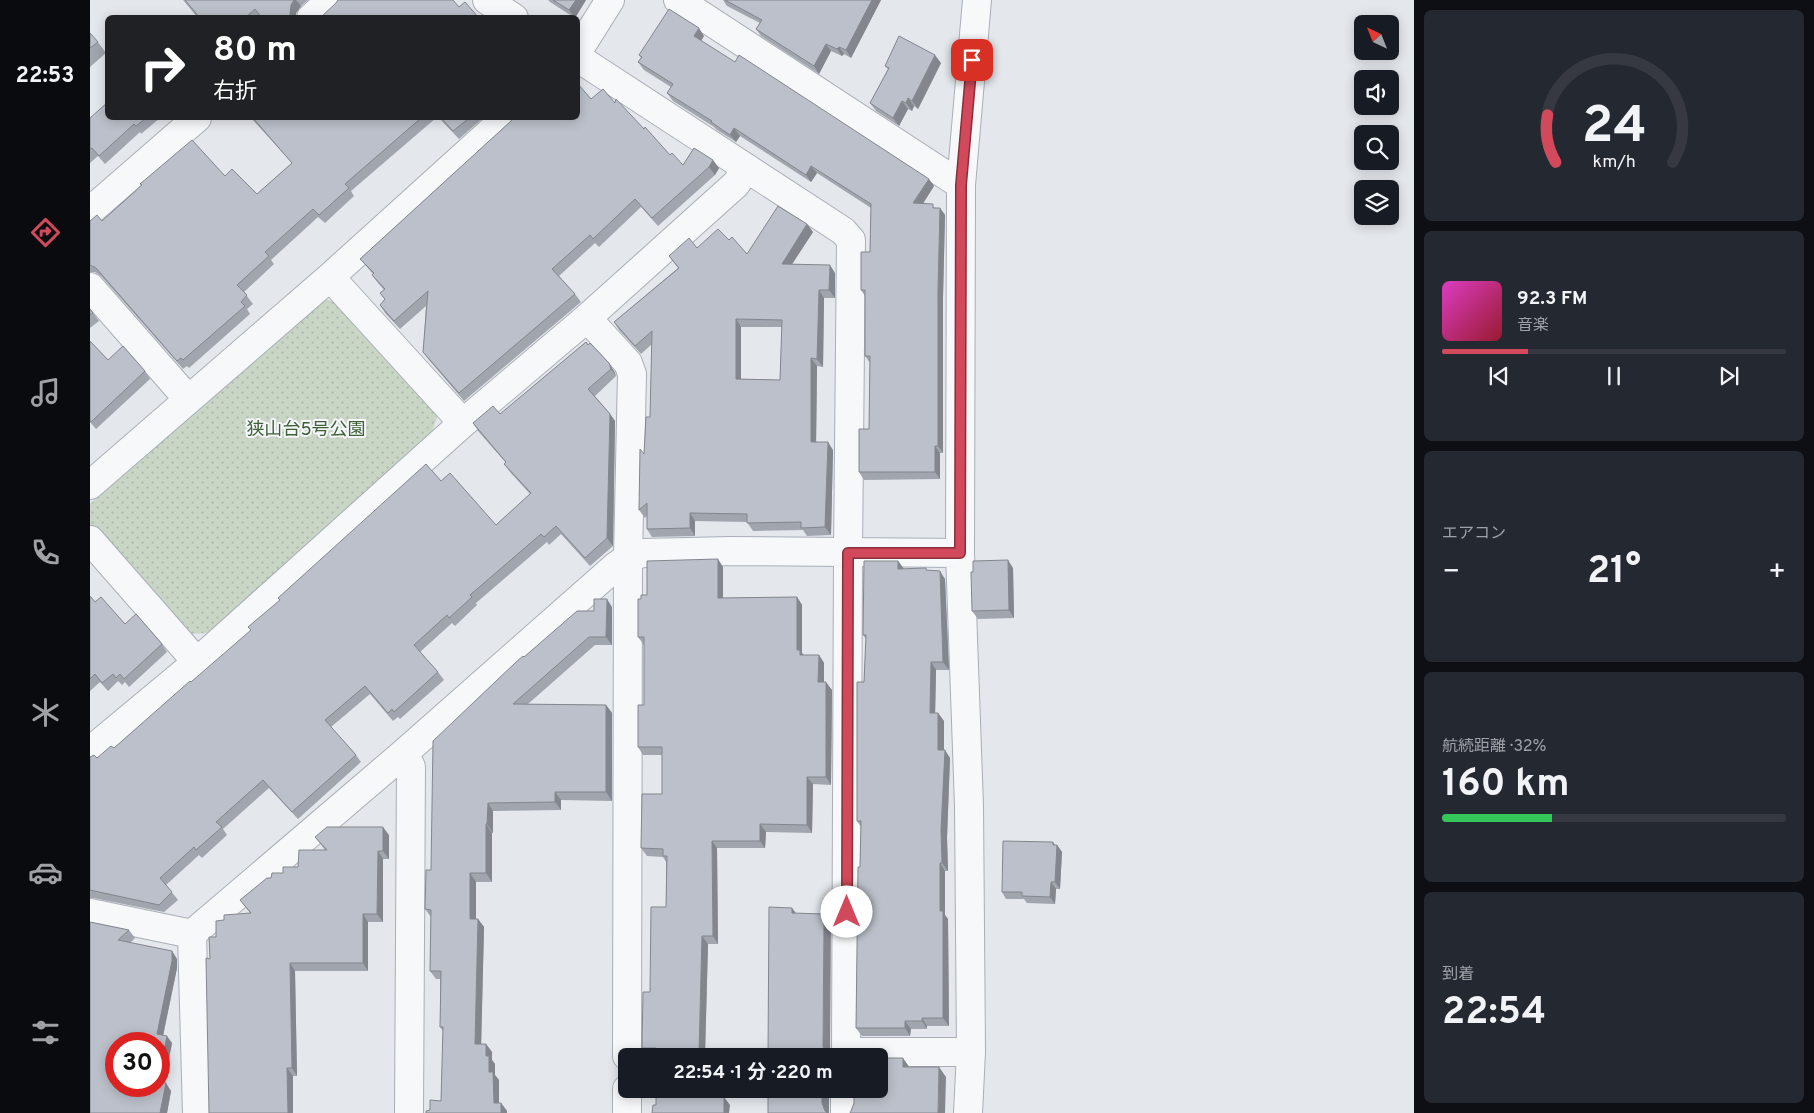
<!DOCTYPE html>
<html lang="ja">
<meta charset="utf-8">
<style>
:root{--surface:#171b24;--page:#242831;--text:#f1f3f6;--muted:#9ea1a6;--line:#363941;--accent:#d1495b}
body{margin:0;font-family:Overpass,"Noto Sans JP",sans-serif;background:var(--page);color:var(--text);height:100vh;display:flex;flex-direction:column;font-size:19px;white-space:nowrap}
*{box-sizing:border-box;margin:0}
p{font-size:16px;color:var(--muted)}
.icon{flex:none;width:28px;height:28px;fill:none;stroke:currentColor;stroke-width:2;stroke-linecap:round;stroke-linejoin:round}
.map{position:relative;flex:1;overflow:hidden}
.side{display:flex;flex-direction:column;gap:10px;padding:10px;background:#0d0f14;width:400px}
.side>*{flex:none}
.guide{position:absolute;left:15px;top:15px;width:475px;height:105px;border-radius:8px;box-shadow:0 2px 12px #0003;background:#202124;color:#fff;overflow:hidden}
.needle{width:32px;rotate:317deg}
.buttons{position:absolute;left:1264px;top:15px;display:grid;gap:10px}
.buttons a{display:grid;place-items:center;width:45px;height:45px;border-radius:8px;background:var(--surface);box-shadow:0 2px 12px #0003;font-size:25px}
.speed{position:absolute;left:15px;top:1032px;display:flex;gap:10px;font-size:25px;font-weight:700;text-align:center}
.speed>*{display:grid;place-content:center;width:65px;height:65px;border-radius:50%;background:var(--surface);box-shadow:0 2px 12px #0003;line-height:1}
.speed .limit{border:8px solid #d22;background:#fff;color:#111}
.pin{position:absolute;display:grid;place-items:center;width:42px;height:42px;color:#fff;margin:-21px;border-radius:10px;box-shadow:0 2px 8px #0006}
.me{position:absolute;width:55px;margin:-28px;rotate:0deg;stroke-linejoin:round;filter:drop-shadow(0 0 4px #0008)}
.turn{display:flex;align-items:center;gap:18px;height:105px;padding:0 25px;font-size:22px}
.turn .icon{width:65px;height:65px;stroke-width:2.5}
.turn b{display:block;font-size:35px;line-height:42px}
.big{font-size:38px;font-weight:700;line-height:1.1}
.side .tile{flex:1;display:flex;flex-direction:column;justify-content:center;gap:8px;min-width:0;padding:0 18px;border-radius:8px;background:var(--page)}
.side .dial{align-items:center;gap:0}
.dial svg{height:130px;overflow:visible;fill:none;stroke:var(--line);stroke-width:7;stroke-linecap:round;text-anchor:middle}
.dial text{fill:var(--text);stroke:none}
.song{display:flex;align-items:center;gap:15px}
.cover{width:60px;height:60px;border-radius:8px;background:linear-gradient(135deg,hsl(310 70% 55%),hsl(350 70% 35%))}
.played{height:5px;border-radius:2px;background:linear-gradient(90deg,var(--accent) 25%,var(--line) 25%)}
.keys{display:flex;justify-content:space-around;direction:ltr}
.heat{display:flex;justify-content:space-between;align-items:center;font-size:28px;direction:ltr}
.charge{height:8px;border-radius:4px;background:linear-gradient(90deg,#34c759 32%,var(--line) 0)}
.trip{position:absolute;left:528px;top:1048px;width:270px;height:50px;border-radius:8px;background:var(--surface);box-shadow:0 2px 12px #0003;font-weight:700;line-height:50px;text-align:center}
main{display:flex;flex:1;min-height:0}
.menu{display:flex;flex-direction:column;width:90px;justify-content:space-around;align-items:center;background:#090b0e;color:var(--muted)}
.menu .icon{width:35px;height:35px}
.menu .current{color:var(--accent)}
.menu b{font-size:22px;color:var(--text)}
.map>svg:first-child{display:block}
</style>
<main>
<nav class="menu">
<b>22:53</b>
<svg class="icon current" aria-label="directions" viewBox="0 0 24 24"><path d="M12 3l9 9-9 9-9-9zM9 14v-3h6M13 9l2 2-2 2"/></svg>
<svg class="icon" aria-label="music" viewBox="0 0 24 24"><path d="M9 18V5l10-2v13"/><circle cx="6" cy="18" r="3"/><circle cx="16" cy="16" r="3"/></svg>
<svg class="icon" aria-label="phone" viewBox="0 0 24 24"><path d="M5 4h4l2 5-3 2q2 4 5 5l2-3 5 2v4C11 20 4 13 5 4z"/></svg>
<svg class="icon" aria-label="climate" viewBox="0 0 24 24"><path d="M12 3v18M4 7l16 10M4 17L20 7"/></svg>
<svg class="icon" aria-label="car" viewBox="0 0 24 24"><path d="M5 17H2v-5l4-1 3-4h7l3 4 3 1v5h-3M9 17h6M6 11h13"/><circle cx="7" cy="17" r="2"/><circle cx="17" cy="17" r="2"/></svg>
<svg class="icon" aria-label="filters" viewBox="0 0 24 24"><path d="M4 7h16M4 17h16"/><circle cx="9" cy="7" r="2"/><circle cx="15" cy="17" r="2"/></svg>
</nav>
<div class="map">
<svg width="1324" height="1113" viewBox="0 0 1324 1113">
<defs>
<pattern id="park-dots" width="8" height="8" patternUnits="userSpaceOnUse" patternTransform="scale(1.25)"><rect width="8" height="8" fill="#c9d6c5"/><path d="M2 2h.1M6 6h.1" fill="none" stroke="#adb8ab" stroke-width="1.8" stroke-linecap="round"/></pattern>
</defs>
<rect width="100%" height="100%" fill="#e4e7ec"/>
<path fill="url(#park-dots)" d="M230,299L245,301L348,414L340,438L119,633L97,634L0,526V504Z"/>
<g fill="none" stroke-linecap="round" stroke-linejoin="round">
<g stroke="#a9aeb7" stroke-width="30">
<path id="street" d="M397,0L424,18
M588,0L871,185
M221,18L241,0
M488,51L520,0
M488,58L753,231L761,240L758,553L756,1056
M0,211L107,118
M240,277L373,423
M0,287L98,399
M497,318L538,363L542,374L538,558L537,1056
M0,485L240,277L416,118
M0,540L107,662
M0,751L107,662L373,423L497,318L646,184L657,168
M314,753L321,767L319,1113
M0,913L102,934L314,753L526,566L538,558L552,553L642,551L870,553
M102,934L107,1113
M756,1052H881
M537,1113V1089
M755,1113V1089
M878,1113L881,1052L879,806L870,553L871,185L887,0"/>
</g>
<use href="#street" stroke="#f7f8fa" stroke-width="28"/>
</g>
<path fill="#a1a5ae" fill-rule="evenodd" d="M93,0H218L211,6L206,13V18H108Z
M458,0H496L485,18L460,2Z
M633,0H791L761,58L754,54L752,56L741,51L729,74L671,36L666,29L670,23L637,6Z
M0,33L8,42L16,53L0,67Z
M614,36L611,41L844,186L833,204L846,208H850L855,215L853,298V453H850V479L774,480L769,472L779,429L780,363L775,356V296L771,290L780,252L781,208L727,173L721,182L650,136L646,142L627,130L624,127L583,101L577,93L581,87L554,70L548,62L551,58L549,55Z
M851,63L828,109L824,106L822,111L818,109L809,126L786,111L780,103L798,69L795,66Z
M501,99L525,103L554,129L580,155L593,165L604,148L629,168L625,175L568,226L551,207L509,247L505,243L469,276L485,294L491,302L374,401L339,360L333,352L336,306L310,329L295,313L290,305L295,300L290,293L294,290L288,283L282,275L283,274L270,259L421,121Z
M0,118H70L51,134L50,132L15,164L8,156L0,163Z
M161,118H346L261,191L264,196L235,223L228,217L181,260L184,264L154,292L163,304L157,309L160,314L99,368L97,366L93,369L11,276L5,272H0V221H12L135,176L167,194L202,163Z
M349,118H393L369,139Z
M717,224L723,232L702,264L745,273V298H734L733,367L727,366L726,442L743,450L741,535L717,536L713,530L663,531L657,522L605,521V536L562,537L557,529V516L555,518L549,510L554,454L560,417L562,344L551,354L529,330L524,322L588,268L579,256L607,248L639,240L657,254ZM651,327H692L690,380L651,379Z
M0,309L9,321L0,328Z
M0,341L18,360L55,371L60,379L6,429L0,422Z
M496,342L524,371L526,376L505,396L520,414L525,421L523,546L500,566L471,534L459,545L457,542L386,603L387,605L365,626L362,623L330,652L348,672L354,680L310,719L308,717L303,721L280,694L241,727L266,755L271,762L208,819L179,788L133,829L137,835L112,858L109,855L76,885L88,900L74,912L3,898H0V757L7,758L24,748L101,682L351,481L406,525L440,494L420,472L414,464L416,463L388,431L383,423L410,414Z
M808,561L814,569L838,570L855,579L859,670H846L845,713H848L854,721V750L860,758L857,838L858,871H855V915L858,919L859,1026H837V1029H821L820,1036H772L766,1028L771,827L767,821L776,639L773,635Z
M633,567V598L707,597L712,605V653L714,655H729L734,663V682L742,690L741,785L723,784L722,833L676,832L675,848H627L628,944H618L615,1053H620L622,1056H557L552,1048L560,992L576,907V862L573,857L557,856L551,848L572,794V755H553L548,747L554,705V645L548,637L551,599L557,595Z
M923,568L924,618L888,619L882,611L883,572Z
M0,596L5,602L35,624L72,644L77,652L39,687L35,682L32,685L28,681L18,691L10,682L0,691Z
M522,607V645H505L438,704L516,705L522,713V801L471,800V810L403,811V833H402V882H386V919H388L394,927L391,1044H396L402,1052V1060L405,1064V1075L409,1080V1103H411L417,1111L340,1110L351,1101L353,1031L350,1027V979H346L340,971L341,917L335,909L341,870L434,657L504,611Z
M299,835V859H293V922H278V971H205L207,1076H203V1113H119L120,959L126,937L134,920L160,913L150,900L181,878L208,867L235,850L225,837Z
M965,845H967L972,852L970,889H966L965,904L937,903L934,899H916L912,892Z
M0,922L39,930L45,938L40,943L82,951L87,959V968L73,1035L82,1043L74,1083L81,1091L77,1113H0Z"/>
<path fill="#83868d" d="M204,0H206L211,6L206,13V18H202L200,14L201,5Z
M486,0H496L485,18L479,10Z
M782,0H791L761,58L756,50Z
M609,28L614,36L609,44L604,36Z
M736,44L741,51L729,74L724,66Z
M749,47L754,54L752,56L747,49Z
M845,55L851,63L828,109L822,101Z
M818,98L824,106L822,111L816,103Z
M812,101L818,109L809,126L803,118Z
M644,128L650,136L646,142L640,135Z
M623,160L629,168L625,175L619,167Z
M721,166L727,173L721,182L716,175Z
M839,179L844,186L828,211L823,203Z
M850,208L855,215L853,298V453L848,446V290Z
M717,224L723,232L697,272L692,264Z
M740,265L745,273V298L739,290Z
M729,290L734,298L733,367L727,359Z
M646,319L651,327V387L646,379Z
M721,358L727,366L726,450L721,442Z
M519,363L524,371L526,376L521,369Z
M520,414L525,421L523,546L517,538Z
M738,442L743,450L741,535L735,527Z
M845,446L850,453V479L845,472Z
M600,513L605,521V536L600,528Z
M628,559L633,567V606L628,598Z
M918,560L923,568L924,618L919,610Z
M808,561L814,569H808Z
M850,571L855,579L859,670L853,662Z
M707,597L712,605V653L715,658L710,655L707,650Z
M517,599L522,607V645L516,637Z
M729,655L734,663V690L728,682Z
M841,662L846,670L845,721L840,713Z
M736,682L742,690L741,785L736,777Z
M516,705L522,713V801L516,792Z
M848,713L854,721V758L848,750Z
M855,750L860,758L857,838L858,871L852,863L851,830Z
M717,777L723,784L722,833L717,825Z
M465,792L471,800V810L465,802Z
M398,803L403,811V833L397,824Z
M396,824L402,833V882L396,873Z
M670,824L676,832L675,848L670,841Z
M293,827L299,835V859L293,851Z
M622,841L627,848L628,944L623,936Z
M963,842L967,848V845L972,852L970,889L965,882Z
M288,851L293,859V922L287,914Z
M850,863L855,871V915L858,919L859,1026L853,1018L850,911Z
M380,873L386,882V927L380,919Z
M961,882L966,889L965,904L960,897Z
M702,908L709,917L702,913Z
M273,914L278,922V971L273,963Z
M734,914L741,923L740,1056H737L736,1054L733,1046Z
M388,919L394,927L391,1052L385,1044Z
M612,936L618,944L615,1056L609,1054Z
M82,951L87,959V968L72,1041L67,1034Z
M200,963L205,971L207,1076L202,1068Z
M832,1018L837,1026V1029L832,1021Z
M815,1021L821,1029L820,1036L815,1028Z
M77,1036L82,1043L73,1089L69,1083V1076Z
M396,1044L402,1052V1060L405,1064V1075L409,1080V1111L404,1103L396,1056Z
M813,1058L820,1068L813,1067Z
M849,1067L856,1077L855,1113H848Z
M197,1068L203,1076V1113H198Z
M76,1083L81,1091L77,1113H70Z
M620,1089H625V1105L620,1097Z
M732,1089H739V1113H736L735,1111L732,1103Z
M634,1097L640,1105L639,1113H634Z
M411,1103L417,1111V1113H411Z"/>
<path fill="#bbc0ca" stroke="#83868d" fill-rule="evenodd" d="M95,0H204L201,5L200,14L202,18H172L165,9L155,18H110Z
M248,0H363L369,7L375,2L389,18H230L246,3Z
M463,0H486L479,10Z
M635,0H782L756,50L749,47L747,49L736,44L724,66L666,29L672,20Z
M579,9L609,28L604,36L645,62L649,55L839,179L823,203L843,204V208H850L848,290V446H845V472H769V429H779L780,356H775V290H771V252H780L781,204L721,166L716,175L644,128L640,135L621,122L622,121L577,93L583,84L548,62L552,57L549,55Z
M0,33L8,42L0,48Z
M809,36L845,55L822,101L818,98L816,103L812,101L803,118L780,103L799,68L795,66Z
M488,84L501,99L513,89L525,103L526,99L554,129L555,127L580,155L582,153L593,165L604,148L623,160L619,167L562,218L545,199L503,239L500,235L462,269L485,294L369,393L333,352L338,291L304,321L290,305L295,299L290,293L295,289L282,275L284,273L270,259L421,121L423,118H488Z
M18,102V118H56L46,126L44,124L9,156L2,148L0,149V118Z
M163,118H331L255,184L259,188L229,215L223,209L175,252L179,256L147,285L157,295L151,302L155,306L93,360L91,358L87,361L6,268L0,265V221L7,215L12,221L52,185L50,184L102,140L135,176L142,169L167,194L202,163Z
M351,118H379L363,131Z
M688,206L717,224L692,264L740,265L739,290H729L727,359L721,358V442H738L735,527L711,528V522L657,523V514L600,513V528L557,529V503L549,510L550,449L554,454L556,417H560L562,331L545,346L524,322L589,268L579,256L599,238L607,248L628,229L639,240L642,237L657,254ZM646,319L692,320L690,380L646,379Z
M0,309L3,313L0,315Z
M0,341L18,360L33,346L55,371L1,422L0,421Z
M496,342L498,345L500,343L519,363L521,369L498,389L520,414L517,538L495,558L466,526L454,537L451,534L380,595L382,597L359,618L357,615L324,645L348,672L304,712L302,709L298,713L275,686L235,720L266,755L202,812L173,780L126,822L132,827L106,850L104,847L70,878L82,892L69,905L0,890V757L4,755L7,758L21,746L24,748L100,681L101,682L161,630L158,627L190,600L188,598L336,464L351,481L360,473L406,525L441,493L414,464L416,462L383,423L403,406L410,414Z
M628,559V598L707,597V650H710V655H729L728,682H736V777H717V825L670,824V841H622L623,936H612L609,1054L620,1053V1056H566V1048H552L553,992H560L561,907H576L577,856H573V849L551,848L552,794H572V747H548V705H554V637H548V599H551V595H557V561Z
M918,560L919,610L882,611L881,572H883V561Z
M774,561H808V569L836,568V570L850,571L853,662H841L840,713H848V750H855L851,830L852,863H850V911H853V1018H832V1021H815V1028H766L768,867H770L771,821H767V682H774L776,635H773Z
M0,596L5,602L11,597L35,624L46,614L72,644L34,679L30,674L26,678L23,674L12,683L5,674L0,679Z
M504,599H517L516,637H499L423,704L516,705V792H465V802L398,803L397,824H396V873H380V919H388L385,1044H396V1056H399V1072H403L404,1103H411V1113H336V1111L340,1110V1100L351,1101L353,1027H350L351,971H340L341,910L335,909L336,870H341L343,741L425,663L433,656L434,657L487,611H504Z
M237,827H293V851H288L287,914H273V963H200L202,1068H197L198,1113H119L116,958L120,959L119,937H126V921L134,920V915L161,913L150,900L177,878H181L182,873H193V867H208L209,850H237L225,837Z
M913,841L963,842V845H967L965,882H961L960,897L932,896V892H912Z
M679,907L702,908V913L734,914L733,1046L736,1054L738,1056H678Z
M0,922L39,930L28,940L82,951V961L67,1034L77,1036L69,1076V1044H26V1086H69V1082L76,1083L70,1113H0Z
M789,1058H813V1067H849L848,1113H760L761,1111L764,1103V1089H789Z
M566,1089H620V1097H634V1113H562L563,1105H566Z
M678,1089H732V1103L735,1111L737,1113H678Z"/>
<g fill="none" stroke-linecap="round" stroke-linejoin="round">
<g stroke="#882f3b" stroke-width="12">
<path id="route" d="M757,912L758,553H870L871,185L882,60"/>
</g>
<use href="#route" stroke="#d1495b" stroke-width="9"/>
</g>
<g text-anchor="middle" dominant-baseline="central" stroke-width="4" stroke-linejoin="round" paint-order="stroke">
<g font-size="18" fill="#3f6138" stroke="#f4f6f9">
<text x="216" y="430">狭山台5号公園</text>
</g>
</g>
</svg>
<div class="buttons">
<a><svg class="needle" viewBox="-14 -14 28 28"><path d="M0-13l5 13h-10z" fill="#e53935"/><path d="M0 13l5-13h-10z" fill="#9ea1a6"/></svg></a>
<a><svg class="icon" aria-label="sound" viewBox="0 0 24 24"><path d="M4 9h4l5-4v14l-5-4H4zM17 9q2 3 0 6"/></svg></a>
<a><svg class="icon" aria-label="search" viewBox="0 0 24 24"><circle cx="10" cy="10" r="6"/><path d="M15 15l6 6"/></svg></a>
<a><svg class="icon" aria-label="layers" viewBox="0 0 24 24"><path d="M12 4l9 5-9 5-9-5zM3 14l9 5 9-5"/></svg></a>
</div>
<div class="speed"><div class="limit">30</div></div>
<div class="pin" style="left:882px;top:60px;background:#d93025"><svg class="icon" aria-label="arrive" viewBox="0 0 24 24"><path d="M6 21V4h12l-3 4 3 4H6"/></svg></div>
<svg class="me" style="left:757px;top:912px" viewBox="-20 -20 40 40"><circle r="19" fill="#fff"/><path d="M0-13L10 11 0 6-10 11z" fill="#d1495b"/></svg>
<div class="trip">22:54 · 1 分 · 220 m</div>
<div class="guide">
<div class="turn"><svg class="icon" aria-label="right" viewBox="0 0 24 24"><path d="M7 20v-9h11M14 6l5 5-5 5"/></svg><div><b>80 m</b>右折</div></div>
</div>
</div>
<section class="side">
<div class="tile dial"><svg viewBox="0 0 100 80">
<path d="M14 69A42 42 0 1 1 86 69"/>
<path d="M14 69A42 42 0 0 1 9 40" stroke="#d1495b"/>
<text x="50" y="56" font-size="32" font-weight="700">24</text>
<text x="50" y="72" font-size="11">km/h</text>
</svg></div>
<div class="tile">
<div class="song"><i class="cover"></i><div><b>92.3 FM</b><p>音楽</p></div></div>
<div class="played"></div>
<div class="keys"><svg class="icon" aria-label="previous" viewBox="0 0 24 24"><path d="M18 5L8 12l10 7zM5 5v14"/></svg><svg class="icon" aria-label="pause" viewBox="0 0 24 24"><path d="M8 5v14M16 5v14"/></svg><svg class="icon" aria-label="next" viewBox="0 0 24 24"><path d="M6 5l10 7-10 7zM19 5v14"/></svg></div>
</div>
<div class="tile"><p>エアコン</p>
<div class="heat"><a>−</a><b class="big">21°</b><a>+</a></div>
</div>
<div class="tile"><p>航続距離 · 32%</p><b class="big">160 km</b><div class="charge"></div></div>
<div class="tile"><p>到着</p><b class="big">22:54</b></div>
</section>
</main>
